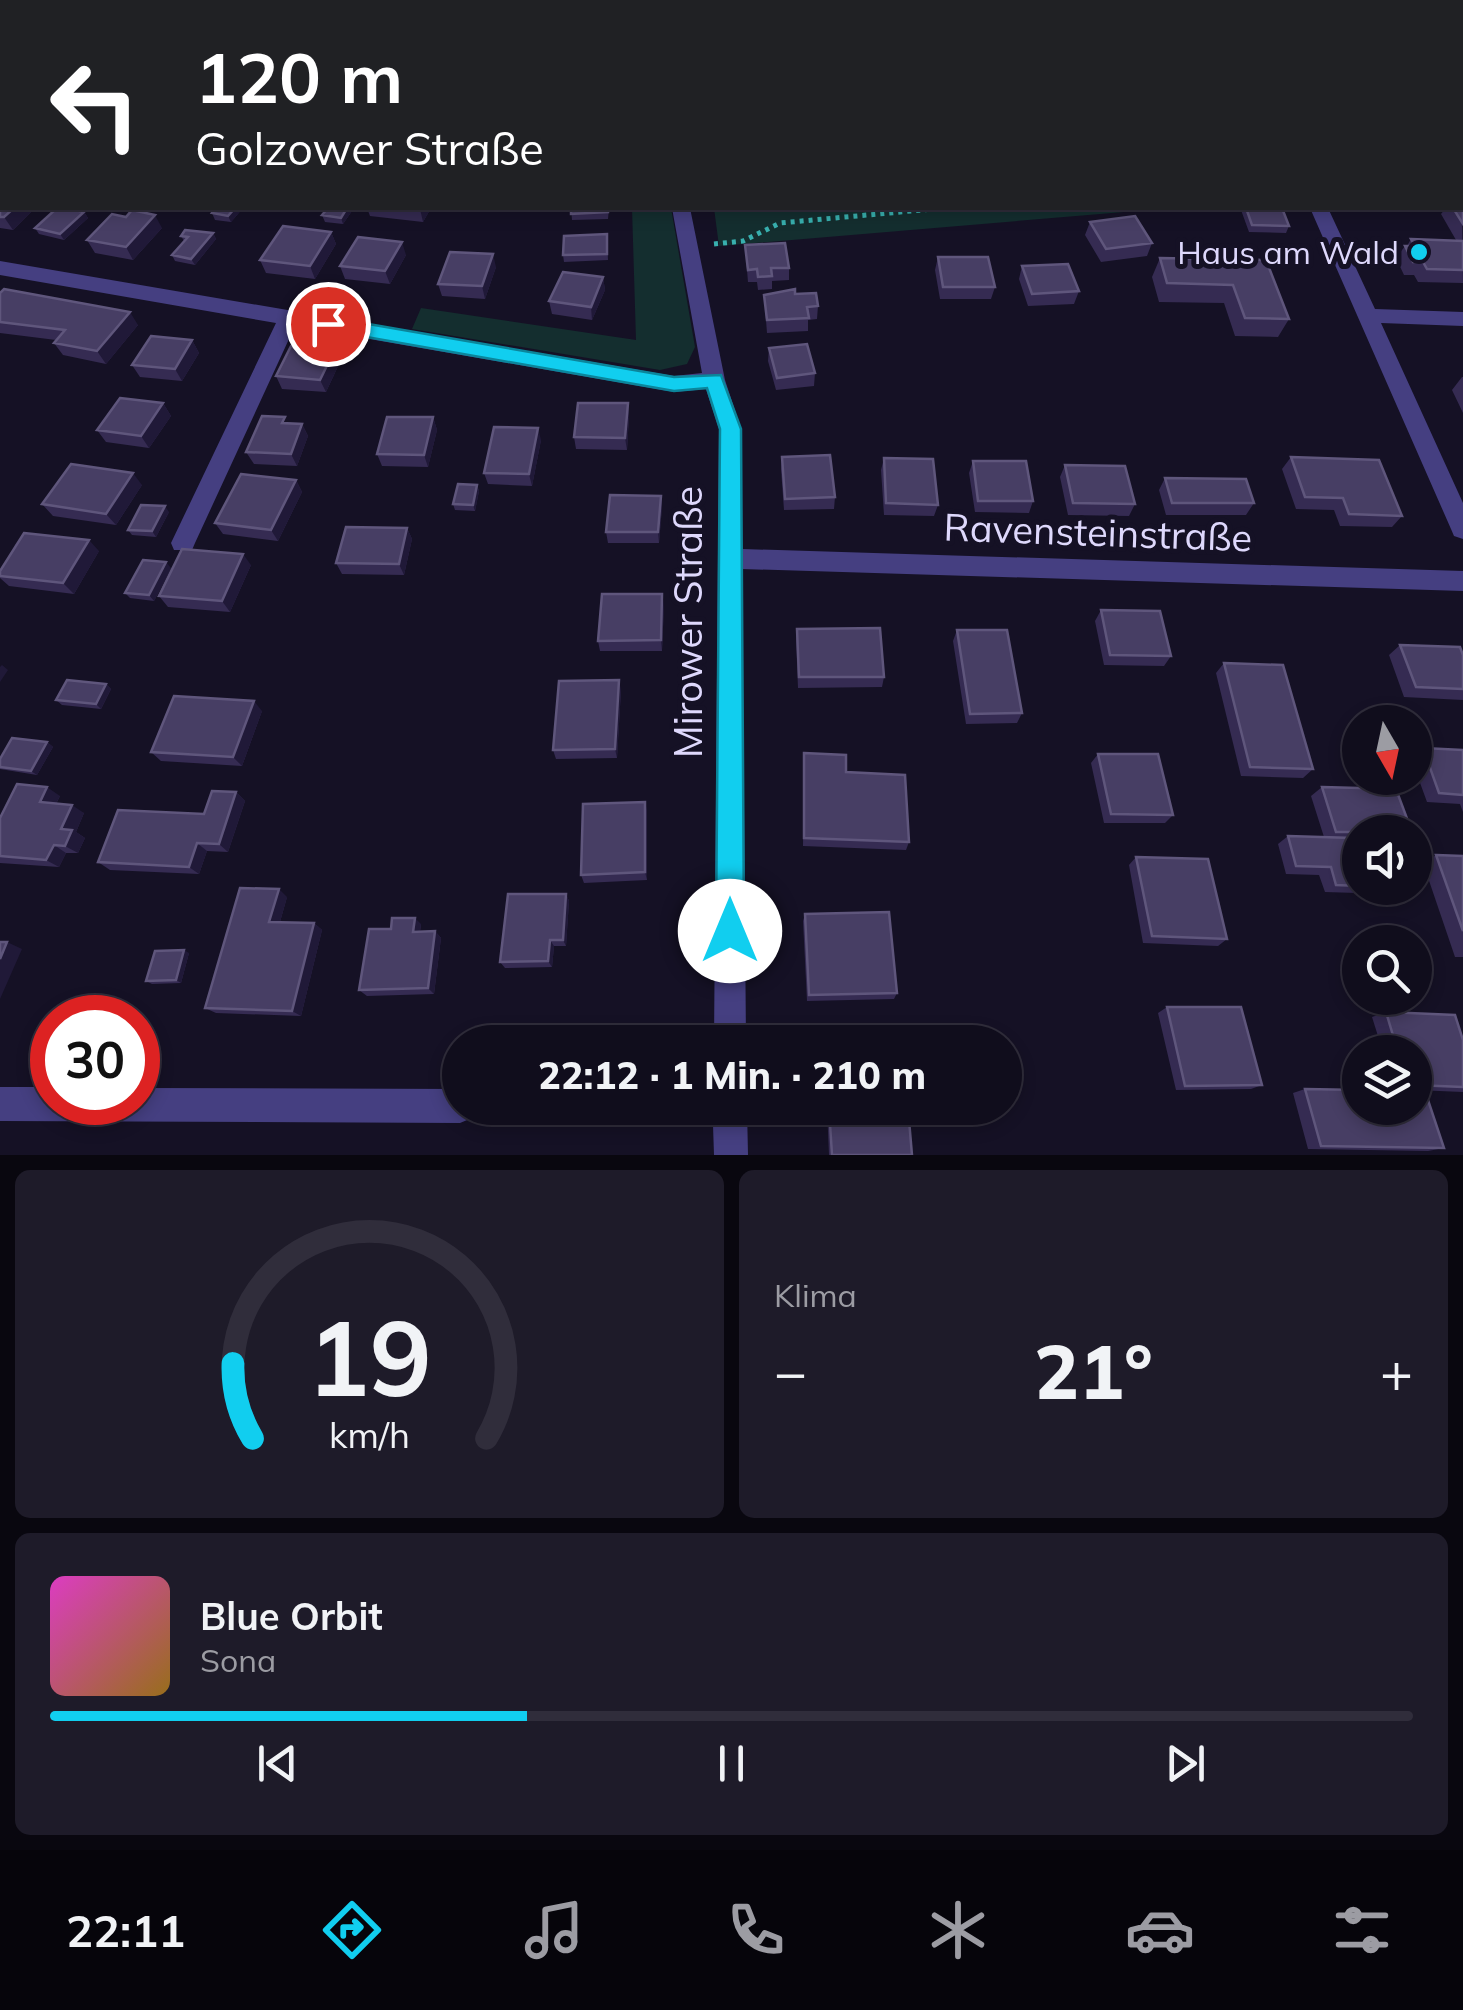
<!DOCTYPE html>
<html lang="de">
<meta charset="utf-8">
<style>
:root{--surface:#100d1c;--page:#1e1b29;--text:#f1f3f6;--muted:#9c9ca3;--line:#302d3b;--accent:#11ceef}
body{margin:0;font-family:Mulish,sans-serif;background:var(--page);color:var(--text);height:100vh;display:flex;flex-direction:column;font-size:38px;white-space:nowrap}
*{box-sizing:border-box;margin:0}
p{font-size:32px;color:var(--muted)}
.icon{flex:none;width:55px;height:55px;fill:none;stroke:currentColor;stroke-width:2;stroke-linecap:round;stroke-linejoin:round}
.map{position:relative;height:1155px;overflow:hidden}
.details{display:flex;flex-direction:column;gap:15px;padding:15px;background:#09070f;flex:1}
.details>*{flex:none}
.top-card{position:absolute;left:0px;top:0px;width:1465px;height:210px;box-shadow:0 5px 15px #0003,0 0 0 2px var(--line);background:#202124;color:#fff;overflow:hidden}
.needle{width:65px;rotate:171deg}
.tools{position:absolute;left:1342px;top:705px;display:grid;gap:20px}
.tools a{display:grid;place-items:center;width:90px;height:90px;border-radius:50%;background:var(--surface);box-shadow:0 5px 15px #0003,0 0 0 2px var(--line);font-size:50px}
.speed{position:absolute;left:30px;top:995px;display:flex;gap:20px;font-size:50px;font-weight:700;text-align:center}
.speed>*{display:grid;place-content:center;width:130px;height:130px;border-radius:50%;background:var(--surface);box-shadow:0 5px 15px #0003,0 0 0 2px var(--line);line-height:1}
.speed .limit{border:15px solid #d22;background:#fff;color:#111}
.pin{position:absolute;display:grid;place-items:center;width:85px;height:85px;color:#fff;margin:-42px;border:5px solid #fff;border-radius:50%;box-shadow:0 2px 10px #0007}
.me{position:absolute;width:110px;margin:-55px;rotate:0deg;stroke-linejoin:round;filter:drop-shadow(0 0 8px #0008)}
.turn{display:flex;align-items:center;gap:35px;height:210px;padding:0 30px;font-size:45px}
.turn .icon{width:130px;height:130px;stroke-width:2.5}
.turn b{display:block;font-size:70px;line-height:85px}
.big{font-size:75px;font-weight:800;line-height:1.1}
.details .widget{flex:1;display:flex;flex-direction:column;justify-content:center;gap:15px;min-width:0;padding:0 35px;border-radius:15px;background:var(--page)}
.details .dial{align-items:center;gap:0}
.dial svg{height:260px;overflow:visible;fill:none;stroke:var(--line);stroke-width:7;stroke-linecap:round;text-anchor:middle}
.dial text{fill:var(--text);stroke:none}
.song{display:flex;align-items:center;gap:30px}
.cover{width:120px;height:120px;border-radius:15px;background:linear-gradient(135deg,hsl(310 70% 55%),hsl(40 70% 35%))}
.played{height:10px;border-radius:5px;background:linear-gradient(90deg,var(--accent) 35%,var(--line) 35%)}
.keys{display:flex;justify-content:space-around;direction:ltr}
.heat{display:flex;justify-content:space-between;align-items:center;font-size:55px;direction:ltr}
.details .tiles{flex:1;display:grid;gap:15px;grid-template-columns:1fr 1fr}
.widget:last-child{grid-column:span 2}
.trip{position:absolute;left:442px;top:1025px;width:580px;height:100px;border-radius:50px;background:var(--surface);box-shadow:0 5px 15px #0003,0 0 0 2px var(--line);font-weight:800;line-height:100px;text-align:center}
.tab-bar{display:flex;height:160px;justify-content:space-around;align-items:center;background:#06050b;color:var(--muted)}
.tab-bar .icon{width:70px;height:70px}
.tab-bar .on{color:var(--accent)}
.tab-bar b{font-size:45px;color:var(--text)}
.map>svg:first-child{display:block}
</style>
<div class="map">
<svg width="1463" height="1155" viewBox="0 0 1463 1155">
<rect width="100%" height="100%" fill="#151125"/>
<path fill="#142e2f" d="M690,0H1463V182L1462,2Z
M632,208H671L695,347L687,364L660,370L412,329L421,308L636,340Z
M714,208H1172L719,246Z"/>
<g fill="none" stroke-linecap="round" stroke-linejoin="round">
<path stroke="#38b0af" stroke-width="5" stroke-dasharray="4 5" stroke-linecap="butt" d="M1324,0L1334,2
M1451,0L1455,2
M714,244L743,241L780,223L944,208"/>
<path fill="#453f81" fill-rule="evenodd" d="M0,0H16L18,2H2L0,7Z
M646,0H662L663,2H648Z
M672,208H690L725,380L741,429L742,549L1463,571V591L742,569L746,1042H714L719,429L706,389L674,392L295,326L195,543L192,550H174L171,543L276,323L0,275V261L674,376L702,373Z
M1310,208H1328L1375,309L1463,312V326L1381,323L1463,503V539L1454,536L1451,529Z
M0,1087H52V1102H138V1088L460,1089V1108H476L472,1118L460,1123L0,1121Z
M668,1108H747L748,1155H714L713,1125H685L673,1120Z"/>
</g>
<path fill="#352b52" d="M364,0H470L471,2H364Z
M577,0H610V2H579Z
M0,189L2,208H35L13,230L0,228Z
M1462,201L1463,283L1418,282L1414,275H1404L1396,258L1405,246H1407L1411,239L1456,240L1441,214L1446,208H1462Z
M216,208H243L231,222L215,220L212,213Z
M328,208H354L343,224L325,222L322,215Z
M367,208H431L423,222L370,216Z
M571,208H609L608,219L572,220Z
M1242,208H1282L1289,226L1286,233L1249,232L1241,210Z
M84,212L88,218L64,240L39,234L35,228Z
M1090,222L1152,243L1147,256L1101,262L1085,235Z
M162,228L133,260L95,253L87,240Z
M331,232L336,244L315,279L266,273L260,260Z
M213,233L216,239L195,265L175,261L172,255L184,241L181,236Z
M607,234L608,260L564,262L563,255Z
M745,245L789,268V280L772,281V289L758,290L757,282H748Z
M406,255L390,284L345,279L340,266Z
M938,257L995,287L991,299H940L935,270Z
M1160,258L1266,260L1289,319L1278,337L1235,336L1224,303L1159,302L1152,277Z
M1022,266L1079,291L1074,304L1028,306L1019,279Z
M496,267L485,299L442,296L438,284Z
M603,277L605,290L592,320L552,314L549,301Z
M0,293L138,325L106,364L63,355L54,343L56,340L0,333Z
M795,294L818,306L817,319L808,320V331L767,333L764,295Z
M192,340L199,353L182,381L140,377L132,365Z
M769,348L815,373L814,386L776,390L768,361Z
M340,362L326,392L282,389L276,376Z
M1462,377H1463V413L1452,390Z
M163,403L171,416L149,448L106,442L97,430Z
M628,403L629,416L627,450L576,449L574,437Z
M433,417L437,430L428,467L382,466L377,454Z
M302,424L308,436L297,466L254,464L246,452Z
M541,440L532,486L488,484L484,473Z
M782,457L835,497L834,509L784,510L781,469Z
M1291,457L1402,516L1392,527L1340,526L1334,510L1296,509L1282,469Z
M884,458L938,505L934,516L884,515L881,470Z
M973,461L1033,501L1029,513L975,512L969,473Z
M1065,465L1135,504L1129,516L1068,515L1060,477Z
M1165,478L1254,503L1246,515H1166L1159,490Z
M296,480L302,492L278,541L223,534L215,523Z
M142,485L116,525L53,516L42,504Z
M477,485L479,491L475,511L455,510L453,504Z
M661,496L662,507L659,543H608L606,532Z
M169,512L156,537L132,535L128,530Z
M407,528L412,539L404,575L342,574L336,563Z
M99,551L74,594L9,586L0,578V571Z
M251,565L230,612L168,607L159,596Z
M171,568L154,601L130,598L125,593Z
M664,605L662,651H600L598,641Z
M1101,610L1171,656L1164,666L1104,665L1095,621Z
M797,629L884,677L882,687L798,688L796,639Z
M957,630L1022,713L1017,723L966,724L953,641Z
M1400,645L1463,655V700L1404,697L1389,655Z
M1224,663L1313,769L1303,778L1241,776L1216,673Z
M106,684L111,689L101,709L62,705L56,700Z
M621,690L617,758L556,759L553,750Z
M262,711L242,766L161,761L151,752Z
M47,742L53,747L37,775L0,769V759Z
M1423,748L1463,750V812L1460,804L1427,802L1415,769V754Z
M804,753L846,772L909,842L906,850L803,846Z
M1098,754L1173,815L1165,823H1104L1091,763Z
M1322,787L1360,832V840H1354L1360,859V888H1366L1357,893L1325,892L1319,875L1286,874L1278,844L1288,836L1324,837L1311,796Z
M236,792L245,801L228,852L207,851L199,874L110,870L98,862L204,814Z
M60,796L56,804L84,813L76,832L85,838L78,853H66L59,867L0,863V818Z
M647,810V880L584,883L581,875Z
M1436,855L1463,856V957H1455L1423,863Z
M1136,857L1227,939L1218,946L1143,943L1129,865Z
M566,894L569,901L566,946H554L552,967L505,968L500,962Z
M287,897L280,922L314,923L322,930L301,1016L216,1013L205,1008Z
M805,914L897,993L894,999L807,1001L803,921Z
M421,924L420,932L435,931L441,938L434,994L367,996L359,990L391,929Z
M189,953L181,983L152,984L146,981Z
M1167,1007L1262,1085L1251,1089L1176,1090L1158,1013Z
M1386,1012L1463,1040V1092L1415,1090V1052H1383L1372,1017Z
M1305,1089L1444,1148L1428,1151L1308,1149L1293,1093Z
M827,1108H908L912,1155H829Z"/>
<path fill="#201938" d="M2,129V151L0,153V132Z
M14,208H35L13,230L4,217Z
M235,208H243L231,222L228,216Z
M347,208H354L343,224L341,218Z
M420,208H431L423,222L420,209Z
M84,212L88,218L64,240L60,234Z
M155,215L162,228L133,260L126,247Z
M331,232L336,244L315,279L310,266Z
M213,233L216,239L195,265L191,259Z
M402,242L406,255L390,284L385,271Z
M493,254L496,267L485,299L482,286Z
M603,277L605,290L592,320L591,307Z
M130,312L138,325L106,364L97,351Z
M192,340L199,353L182,381L175,369Z
M335,349L340,362L326,392L320,380Z
M163,403L171,416L149,448L141,436Z
M628,403L629,416L627,450L625,438Z
M433,417L437,430L428,467L424,455Z
M302,424L308,436L297,466L291,454Z
M538,428L541,440L532,486L529,474Z
M133,473L142,485L116,525L106,514Z
M296,480L302,492L278,541L271,530Z
M477,485L479,491L475,511L473,505Z
M661,496L662,507L659,543L658,532Z
M165,506L169,512L156,537L152,531Z
M407,528L412,539L404,575L399,564Z
M89,540L99,551L74,594L63,583Z
M243,554L251,565L230,612L222,601Z
M166,562L171,568L154,601L149,595Z
M662,594L664,605L662,651L661,640Z
M2,665L8,670L0,682V667Z
M619,680L621,690L617,758L615,749Z
M106,684L111,689L101,709L96,704Z
M254,701L262,711L242,766L233,757Z
M47,742L53,747L37,775L31,771Z
M47,787L60,796L52,811L40,802Z
M236,792L245,801L228,852L219,844Z
M645,802L647,810V880L645,872Z
M72,805L84,813L76,832L85,838L78,853L65,846L61,829Z
M197,843L207,851L199,874L189,867Z
M54,845L66,853L59,867L46,860Z
M279,889L287,897L278,929L269,922Z
M566,894L569,901L566,946L563,940Z
M415,918L421,924L419,939L413,932Z
M314,923L322,930L301,1016L292,1011Z
M435,931L441,938L434,994L428,988Z
M550,940L554,946L552,967L548,961Z
M7,942L22,949L0,999V959Z
M184,950L189,953L181,983L176,980Z"/>
<path fill="#473e64" stroke="#5f567c" stroke-width="2.5" d="M412,0H467L466,2H410Z
M491,0H522L521,2H490Z
M552,0H572L570,2H552Z
M1,29H2V46H0Z
M0,189H2V208H14L4,217H0Z
M1462,201H1463V224L1453,208H1462Z
M57,208H66L84,212L60,234L35,228Z
M216,208H235L228,216L212,213Z
M328,208H347L341,218L322,215Z
M571,208H608V212L571,214Z
M1246,208H1282L1289,226L1252,225Z
M132,210L155,215L126,247L87,240L112,214L126,217Z
M1135,216L1152,243L1106,249L1090,222Z
M283,226L331,232L310,266L260,260Z
M185,230L213,233L191,259L172,255L188,237L181,236Z
M607,234V254L563,255L564,236Z
M358,237L402,242L385,271L340,266Z
M1411,239L1463,241V270L1427,269L1423,262H1413L1405,246H1415Z
M785,243L789,268H771L772,276L758,277L757,269L748,270L745,245Z
M450,252L493,254L482,286L438,284Z
M938,257H988L995,287H943Z
M1160,258L1266,260L1289,319L1245,318L1233,285L1167,283Z
M1068,264L1079,291L1032,294L1022,266Z
M563,272L603,277L591,307L549,301Z
M4,289L130,312L97,351L54,343L65,330L0,322V293Z
M795,289V294L816,293L818,306L807,307L809,318L767,320L764,295Z
M151,336L192,340L175,369L132,365Z
M807,344L815,373L777,378L769,348Z
M291,346L335,349L320,380L276,376Z
M120,398L163,403L141,436L97,430Z
M578,403H628L625,438L574,437Z
M262,416L285,417L282,423L302,424L291,454L246,452Z
M387,417H433L424,455L377,454Z
M494,427L538,428L529,474L484,473Z
M830,455L835,497L785,499L782,457Z
M1291,457L1379,460L1402,516L1349,514L1343,498L1305,497Z
M884,458L933,459L938,505L886,503Z
M973,461H1026L1033,501H978Z
M71,464L133,473L106,514L42,504Z
M1065,465L1125,466L1135,504L1073,503Z
M241,474L296,480L271,530L215,523Z
M1165,478L1246,479L1254,503H1172Z
M458,484L477,485L473,505L453,504Z
M610,495L661,496L658,532H606Z
M141,505L165,506L152,531L128,530Z
M346,527L407,528L399,564L336,563Z
M24,533L89,540L63,583L0,576V571Z
M182,549L243,554L222,601L159,596Z
M143,560L166,562L149,595L125,593Z
M602,594H662L661,640L598,641Z
M1101,610L1160,611L1171,656L1110,655Z
M880,628L884,677H799L797,629Z
M957,630H1007L1022,713L970,714Z
M1400,645L1460,647L1463,655V689L1416,687Z
M1224,663L1283,665L1313,769L1250,767Z
M67,680L106,684L96,704L56,700Z
M619,680L615,749L553,750L559,681Z
M174,696L254,701L233,757L151,752Z
M12,738L47,742L31,771L0,767V759Z
M1423,748L1463,750V795L1439,793Z
M804,753L846,755V772L905,775L909,842L804,838Z
M1098,754H1158L1173,815L1111,814Z
M17,784L47,787L40,802L72,805L61,829L72,830L65,846L54,845L46,860L0,856V818Z
M1322,787L1396,789L1412,832H1336Z
M212,791L236,792L219,844L197,843L189,867L98,862L118,810L204,814Z
M645,802V872L581,875L583,804Z
M1288,836L1353,838L1360,859V886L1336,885L1331,867L1296,866Z
M1436,855L1463,856V931Z
M1136,857L1208,859L1227,939L1152,936Z
M240,888L279,889L269,922L314,923L292,1011L205,1008Z
M508,894H566L563,940H550L548,961L500,962Z
M889,912L897,993L809,995L805,914Z
M392,918H415L413,932L435,931L428,988L359,990L369,929H391Z
M0,942H7L0,959Z
M184,950L176,980L146,981L155,951Z
M1167,1007H1241L1262,1085L1185,1086Z
M1386,1012L1455,1015L1463,1040V1087L1415,1085V1052H1398Z
M1305,1089L1360,1090V1108H1415V1091H1425L1444,1148L1321,1146Z
M829,1108H908L912,1155H832Z"/>
<path fill="#11ceef" stroke="#0b869b" stroke-width="2.5" d="M328,317L674,377L721,375L741,429L744,931L740,941L730,945L720,941L716,931L720,429L707,388L674,391L321,329V319Z"/>
<circle fill="#11ceef" stroke="#151125" stroke-width="4" cx="1419" cy="252" r="10"/>
<g text-anchor="middle" dominant-baseline="central" stroke-width="10" stroke-linejoin="round" paint-order="stroke">
<g font-size="32" fill="#ded8fc" stroke="#151125" text-anchor="end">
<text x="1399" y="252">Haus am Wald</text>
</g>
<g font-size="38" fill="#ded8fc" stroke="#151125">
<text transform="translate(1098 532) rotate(2)">Ravensteinstraße</text>
<text transform="translate(688 622) rotate(-90)">Mirower Straße</text>
</g>
</g>
</svg>
<div class="tools">
<a><svg class="needle" viewBox="-14 -14 28 28"><path d="M0-13l5 13h-10z" fill="#e53935"/><path d="M0 13l5-13h-10z" fill="#9c9ca3"/></svg></a>
<a><svg class="icon" aria-label="sound" viewBox="0 0 24 24"><path d="M4 9h4l5-4v14l-5-4H4zM17 9q2 3 0 6"/></svg></a>
<a><svg class="icon" aria-label="search" viewBox="0 0 24 24"><circle cx="10" cy="10" r="6"/><path d="M15 15l6 6"/></svg></a>
<a><svg class="icon" aria-label="layers" viewBox="0 0 24 24"><path d="M12 4l9 5-9 5-9-5zM3 14l9 5 9-5"/></svg></a>
</div>
<div class="speed"><div class="limit">30</div></div>
<div class="pin" style="left:328px;top:324px;background:#d93025"><svg class="icon" aria-label="arrive" viewBox="0 0 24 24"><path d="M6 21V4h12l-3 4 3 4H6"/></svg></div>
<svg class="me" style="left:730px;top:931px" viewBox="-20 -20 40 40"><circle r="19" fill="#fff"/><path d="M0-13L10 11 0 6-10 11z" fill="#11ceef"/></svg>
<div class="trip">22:12 · 1 Min. · 210 m</div>
<div class="top-card">
<div class="turn"><svg class="icon" aria-label="left" viewBox="0 0 24 24"><path d="M17 20v-9H6M10 6l-5 5 5 5"/></svg><div><b>120 m</b>Golzower Straße</div></div>
</div>
</div>
<section class="details">
<div class="tiles">
<div class="widget dial"><svg viewBox="0 0 100 80">
<path d="M14 69A42 42 0 1 1 86 69"/>
<path d="M14 69A42 42 0 0 1 8 46" stroke="#11ceef"/>
<text x="50" y="56" font-size="32" font-weight="700">19</text>
<text x="50" y="72" font-size="11">km/h</text>
</svg></div>
<div class="widget"><p>Klima</p>
<div class="heat"><a>−</a><b class="big">21°</b><a>+</a></div>
</div>
<div class="widget">
<div class="song"><i class="cover"></i><div><b>Blue Orbit</b><p>Sona</p></div></div>
<div class="played"></div>
<div class="keys"><svg class="icon" aria-label="previous" viewBox="0 0 24 24"><path d="M18 5L8 12l10 7zM5 5v14"/></svg><svg class="icon" aria-label="pause" viewBox="0 0 24 24"><path d="M8 5v14M16 5v14"/></svg><svg class="icon" aria-label="next" viewBox="0 0 24 24"><path d="M6 5l10 7-10 7zM19 5v14"/></svg></div>
</div>
</div>
</section>
<nav class="tab-bar">
<b>22:11</b>
<svg class="icon on" aria-label="directions" viewBox="0 0 24 24"><path d="M12 3l9 9-9 9-9-9zM9 14v-3h6M13 9l2 2-2 2"/></svg>
<svg class="icon" aria-label="music" viewBox="0 0 24 24"><path d="M9 18V5l10-2v13"/><circle cx="6" cy="18" r="3"/><circle cx="16" cy="16" r="3"/></svg>
<svg class="icon" aria-label="phone" viewBox="0 0 24 24"><path d="M5 4h4l2 5-3 2q2 4 5 5l2-3 5 2v4C11 20 4 13 5 4z"/></svg>
<svg class="icon" aria-label="climate" viewBox="0 0 24 24"><path d="M12 3v18M4 7l16 10M4 17L20 7"/></svg>
<svg class="icon" aria-label="car" viewBox="0 0 24 24"><path d="M5 17H2v-5l4-1 3-4h7l3 4 3 1v5h-3M9 17h6M6 11h13"/><circle cx="7" cy="17" r="2"/><circle cx="17" cy="17" r="2"/></svg>
<svg class="icon" aria-label="filters" viewBox="0 0 24 24"><path d="M4 7h16M4 17h16"/><circle cx="9" cy="7" r="2"/><circle cx="15" cy="17" r="2"/></svg>
</nav>
